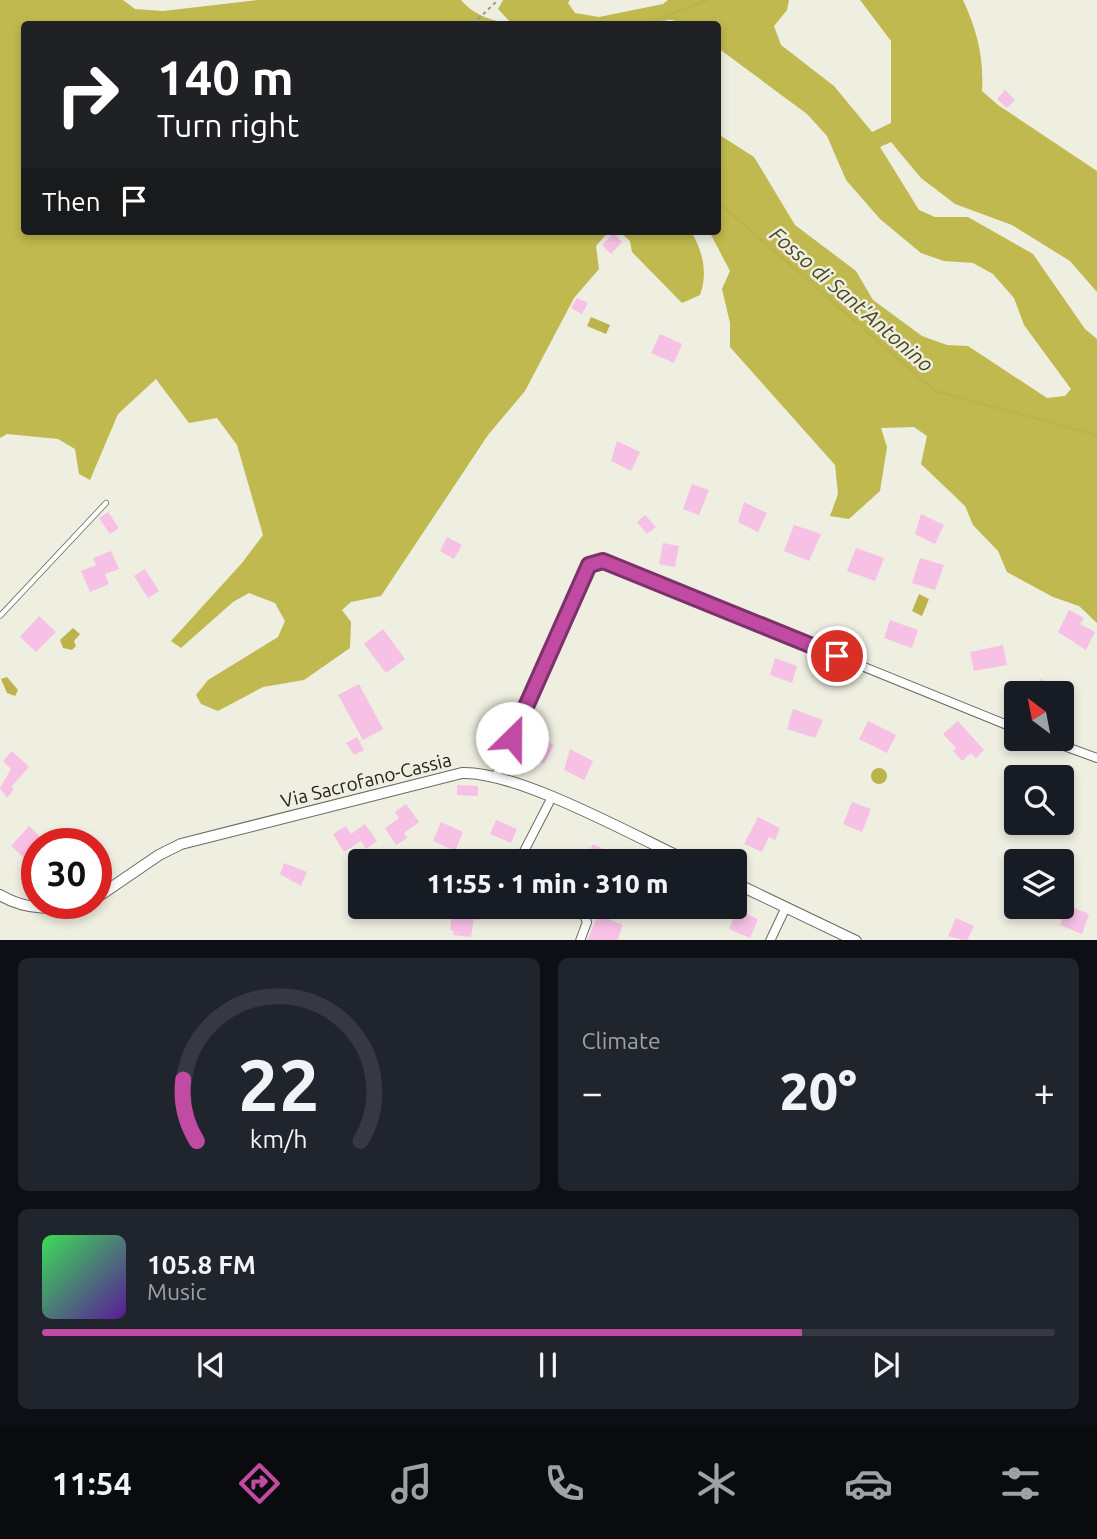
<!DOCTYPE html>
<meta charset="utf-8">
<style>
:root{--surface:#171b24;--page:#20242c;--text:#f1f3f6;--muted:#9ea1a6;--line:#363941;--accent:#c14ba3}
body{margin:0;font-family:Ubuntu,sans-serif;background:var(--page);color:var(--text);height:100vh;display:flex;flex-direction:column;font-size:26px;white-space:nowrap}
*{box-sizing:border-box;margin:0}
p{font-size:23px;color:var(--muted)}
.icon{flex:none;width:38px;height:38px;fill:none;stroke:currentColor;stroke-width:2;stroke-linecap:round;stroke-linejoin:round}
.map{position:relative;height:940px;overflow:hidden}
.details{display:flex;flex-direction:column;gap:18px;padding:18px;background:#0d0f14;flex:1}
.details>*{flex:none}
.banner{position:absolute;left:21px;top:21px;width:700px;height:214px;border-radius:7px;box-shadow:0 4px 10px #0003;background:#202124;color:#fff;overflow:hidden}
.needle{width:46px;rotate:328deg}
.fabs{position:absolute;left:1004px;top:681px;display:grid;gap:14px}
.fabs a{display:grid;place-items:center;width:70px;height:70px;border-radius:7px;background:var(--surface);box-shadow:0 4px 10px #0003;font-size:35px}
.speed{position:absolute;left:21px;top:828px;display:flex;gap:14px;font-size:35px;font-weight:700;text-align:center}
.speed>*{display:grid;place-content:center;width:91px;height:91px;border-radius:50%;background:var(--surface);box-shadow:0 4px 10px #0003;line-height:1}
.speed .limit{border:10px solid #d22;background:#fff;color:#111}
.pin{position:absolute;display:grid;place-items:center;width:60px;height:60px;color:#fff;margin:-30px;border:4px solid #fff;border-radius:50%;box-shadow:0 2px 7px #0007}
.me{position:absolute;width:77px;margin:-38px;rotate:23deg;stroke-linejoin:round;filter:drop-shadow(0 0 5px #0008)}
.turn{display:flex;align-items:center;gap:24px;height:147px;padding:0 21px;font-size:32px}
.turn .icon{width:91px;height:91px;stroke-width:2.5}
.turn b{display:block;font-size:49px;line-height:60px}
.then{display:flex;align-items:center;height:66px;padding:0 21px;background:#0003;gap:14px;font-size:26px}
.big{font-size:52px;font-weight:800;line-height:1.1}
.details .tile{flex:1;display:flex;flex-direction:column;justify-content:center;gap:10px;min-width:0;padding:0 24px;border-radius:10px;background:var(--page)}
.details .dial{align-items:center;gap:0}
.dial svg{height:182px;overflow:visible;fill:none;stroke:var(--line);stroke-width:7;stroke-linecap:round;text-anchor:middle}
.dial text{fill:var(--text);stroke:none}
.song{display:flex;align-items:center;gap:21px}
.cover{width:84px;height:84px;border-radius:10px;background:linear-gradient(135deg,hsl(130 70% 55%),hsl(270 70% 35%))}
.played{height:7px;border-radius:4px;background:linear-gradient(90deg,var(--accent) 75%,var(--line) 75%)}
.keys{display:flex;justify-content:space-around;direction:ltr}
.heat{display:flex;justify-content:space-between;align-items:center;font-size:38px;direction:ltr}
.details .tiles{flex:1;display:grid;gap:18px;grid-template-columns:1fr 1fr}
.tile:last-child{grid-column:span 2}
.trip{position:absolute;left:348px;top:849px;width:399px;height:70px;border-radius:7px;background:var(--surface);box-shadow:0 4px 10px #0003;font-weight:800;line-height:70px;text-align:center}
.menu{display:flex;height:112px;justify-content:space-around;align-items:center;background:#090b0e;color:var(--muted)}
.menu .icon{width:49px;height:49px}
.menu .active{color:var(--accent)}
.menu b{font-size:32px;color:var(--text)}
.map>svg:first-child{display:block}
</style>
<div class="map">
<svg width="1097" height="941" viewBox="0 0 1097 941">
<rect width="100%" height="100%" fill="#eeeee1"/>
<path fill="#c0b94f" d="M0,0H123L135,9L163,11L258,0H461C472,14 489,19 506,24H24V231H609L596,246L599,269L574,298L525,391L488,435L381,596L351,602L342,610L351,622L350,648L304,680L263,687L218,711L201,704L196,695L208,680L278,637L285,621L275,603L249,593L233,602L181,648L171,641L242,563L263,535L237,445L217,418L189,423L156,379L118,414L90,480L79,474L75,449L58,439L7,434L0,438Z
M503,0H570L568,3L575,13L599,17L663,4L668,0H789L787,10L774,26L781,45L834,86L872,132L891,123V41L860,0H963C977,30 984,58 982,91L998,105L1097,171V292L1070,261L1012,225L955,204L921,178L891,142L880,147L919,210L935,217H968L1033,254L1085,329L1097,339V623L1079,606L1053,597L1007,572L998,551L973,525L965,506L921,464L927,436L914,427L881,428L887,447L880,491L849,519L830,516L838,494L835,465L730,347V323L722,289L730,271L709,231H718V134L754,157L795,225L856,271L873,300L922,336L947,345L968,346L1047,398L1065,396L1071,389L1024,325L1014,298L993,274L973,263L944,261L921,253L880,219L846,180L827,136L807,114L718,48V24C708,24 697,26 688,24C673,22 673,16 656,24H512L498,9Z
M619,231H691C703,252 708,273 700,295L682,303L632,252L630,241Z"/>
<path fill="#bcb44a" d="M591,317L610,325L606,334L587,326Z
M919,594L929,599L922,616L912,611Z
M73,628L80,634L74,641L76,646L72,650L63,648L60,640Z
M7,677L18,690L15,696L7,693L1,679Z
M871 776a8 8 0 1 1 16 0a8 8 0 1 1-16 0Z"/>
<g fill="none" stroke-linecap="round" stroke-linejoin="round">
<path stroke="#bcb44a" stroke-width="2.5" d="M645,24L707,0
M718,202L935,391L1097,435"/>
</g>
<path fill="#f7c1e5" d="M1005,90L1015,100L1007,108L997,99Z
M614,233L622,242L611,254L602,245Z
M577,298L588,303L582,314L571,308Z
M660,334L682,344L674,363L651,353Z
M617,441L640,452L631,471L611,461Z
M692,484L709,490L699,515L683,509Z
M744,502L767,513L758,532L738,522Z
M108,512L119,528L110,534L99,518Z
M921,514L944,525L935,544L915,534Z
M645,515L656,527L647,534L637,522Z
M794,525L821,534L809,561L784,551Z
M447,537L462,545L454,559L440,551Z
M663,543L679,546L675,567L659,564Z
M856,548L884,558L875,581L847,571Z
M111,551L119,569L105,574L109,584L90,592L81,571L96,565L93,558Z
M920,558L944,565L935,590L912,583Z
M145,569L159,591L148,598L134,576Z
M1069,610L1084,618L1080,624L1095,632L1086,650L1058,632Z
M39,616L56,632L36,652L20,637Z
M890,620L918,630L912,648L884,638Z
M383,629L405,659L386,673L364,644Z
M1003,645L1007,665L974,671L970,652Z
M775,658L797,666L792,683L770,675Z
M1040,679L1073,693L1063,714L1062,693H1035Z
M359,684L383,729L363,740L338,695Z
M793,709L823,720L815,738L787,729Z
M868,721L896,735L887,753L859,739Z
M958,721L984,750L976,758L971,753L962,761L953,751L956,748L943,734Z
M530,733L554,745L544,764L524,753Z
M357,737L364,750L354,755L346,743Z
M570,749L593,761L584,780L564,770Z
M12,751L29,767L11,787L14,789L7,798L0,788L11,769L3,761Z
M457,785L478,786V796L457,795Z
M852,802L871,809L862,832L843,824Z
M406,804L419,822L404,833L407,838L396,845L385,828L399,818L395,812Z
M758,817L780,828L775,840L769,837L762,852L744,844Z
M496,820L517,829L511,843L490,834Z
M441,822L463,832L455,851L433,841Z
M365,824L377,841L366,849L361,841L344,852L333,834L346,826L351,834Z
M29,826L48,844H37V856L30,863L11,846Z
M593,844L626,861H584Z
M284,863L307,872L301,886L280,874Z
M1067,905L1089,914L1082,934L1060,925Z
M453,906H481L479,920L474,919L471,937L453,935L454,931L450,930Z
M737,910L758,919L750,938L729,929Z
M598,915L623,925L617,941H587Z
M956,918L974,926L967,941L948,936Z"/>
<g fill="none" stroke-linecap="round" stroke-linejoin="round">
<g stroke="#6b6a5f" stroke-width="6">
<path id="lane" d="M0,616L106,503"/>
</g>
<g stroke="#6b6a5f" stroke-width="10">
<path id="street" d="M1042,738L1097,758
M495,778L576,589L589,565L603,561L1017,729
M519,861L552,797
M580,906L587,922L580,941
M770,941L786,907"/>
</g>
<g stroke="#6b6a5f" stroke-width="12">
<path id="secondary" d="M735,883L856,941
M0,895C24,910 58,911 84,903
M96,898L159,855L181,844L462,773C518,771 634,836 688,861"/>
</g>
<path stroke="#9a9a90" stroke-width="2" stroke-dasharray="3.5 3.5" stroke-linecap="butt" d="M473,24L498,0"/>
<use href="#lane" stroke="#fff" stroke-width="4.5"/>
<use href="#street" stroke="#fff" stroke-width="8"/>
<use href="#secondary" stroke="#fff" stroke-width="10"/>
</g>
<g fill="none" stroke-linecap="round" stroke-linejoin="round">
<g stroke="#7d316a" stroke-width="18">
<path id="route" d="M512,738L589,565L603,561L837,656"/>
</g>
<use href="#route" stroke="#c14ba3" stroke-width="12"/>
</g>
<g text-anchor="middle" dominant-baseline="central" stroke-width="5" stroke-linejoin="round" paint-order="stroke">
<g font-size="19" fill="#22221e" stroke="#eeeee1">
<text transform="translate(366 780) rotate(-14)">Via Sacrofano-Cassia</text>
</g>
<g font-size="21" font-style="italic" fill="#49461a" stroke="#eeeee1">
<text transform="translate(852 299) rotate(41)">Fosso di Sant'Antonino</text>
</g>
</g>
</svg>
<div class="fabs">
<a><svg class="needle" viewBox="-14 -14 28 28"><path d="M0-13l5 13h-10z" fill="#e53935"/><path d="M0 13l5-13h-10z" fill="#9ea1a6"/></svg></a>
<a><svg class="icon" aria-label="search" viewBox="0 0 24 24"><circle cx="10" cy="10" r="6"/><path d="M15 15l6 6"/></svg></a>
<a><svg class="icon" aria-label="layers" viewBox="0 0 24 24"><path d="M12 4l9 5-9 5-9-5zM3 14l9 5 9-5"/></svg></a>
</div>
<div class="speed"><div class="limit">30</div></div>
<div class="pin" style="left:837px;top:656px;background:#d93025"><svg class="icon" aria-label="arrive" viewBox="0 0 24 24"><path d="M6 21V4h12l-3 4 3 4H6"/></svg></div>
<svg class="me" style="left:512px;top:738px" viewBox="-20 -20 40 40"><circle r="19" fill="#fff"/><path d="M0-13L10 11 0 6-10 11z" fill="#c14ba3"/></svg>
<div class="trip">11:55 · 1 min · 310 m</div>
<div class="banner">
<div class="turn"><svg class="icon" aria-label="right" viewBox="0 0 24 24"><path d="M7 20v-9h11M14 6l5 5-5 5"/></svg><div><b>140 m</b>Turn right</div></div>
<div class="then">Then<svg class="icon" aria-label="arrive" viewBox="0 0 24 24"><path d="M6 21V4h12l-3 4 3 4H6"/></svg></div>
</div>
</div>
<section class="details">
<div class="tiles">
<div class="tile dial"><svg viewBox="0 0 100 80">
<path d="M14 69A42 42 0 1 1 86 69"/>
<path d="M14 69A42 42 0 0 1 8 42" stroke="#c14ba3"/>
<text x="50" y="56" font-size="32" font-weight="700">22</text>
<text x="50" y="72" font-size="11">km/h</text>
</svg></div>
<div class="tile"><p>Climate</p>
<div class="heat"><a>−</a><b class="big">20°</b><a>+</a></div>
</div>
<div class="tile">
<div class="song"><i class="cover"></i><div><b>105.8 FM</b><p>Music</p></div></div>
<div class="played"></div>
<div class="keys"><svg class="icon" aria-label="previous" viewBox="0 0 24 24"><path d="M18 5L8 12l10 7zM5 5v14"/></svg><svg class="icon" aria-label="pause" viewBox="0 0 24 24"><path d="M8 5v14M16 5v14"/></svg><svg class="icon" aria-label="next" viewBox="0 0 24 24"><path d="M6 5l10 7-10 7zM19 5v14"/></svg></div>
</div>
</div>
</section>
<nav class="menu">
<b>11:54</b>
<svg class="icon active" aria-label="directions" viewBox="0 0 24 24"><path d="M12 3l9 9-9 9-9-9zM9 14v-3h6M13 9l2 2-2 2"/></svg>
<svg class="icon" aria-label="music" viewBox="0 0 24 24"><path d="M9 18V5l10-2v13"/><circle cx="6" cy="18" r="3"/><circle cx="16" cy="16" r="3"/></svg>
<svg class="icon" aria-label="phone" viewBox="0 0 24 24"><path d="M5 4h4l2 5-3 2q2 4 5 5l2-3 5 2v4C11 20 4 13 5 4z"/></svg>
<svg class="icon" aria-label="climate" viewBox="0 0 24 24"><path d="M12 3v18M4 7l16 10M4 17L20 7"/></svg>
<svg class="icon" aria-label="car" viewBox="0 0 24 24"><path d="M5 17H2v-5l4-1 3-4h7l3 4 3 1v5h-3M9 17h6M6 11h13"/><circle cx="7" cy="17" r="2"/><circle cx="17" cy="17" r="2"/></svg>
<svg class="icon" aria-label="filters" viewBox="0 0 24 24"><path d="M4 7h16M4 17h16"/><circle cx="9" cy="7" r="2"/><circle cx="15" cy="17" r="2"/></svg>
</nav>
